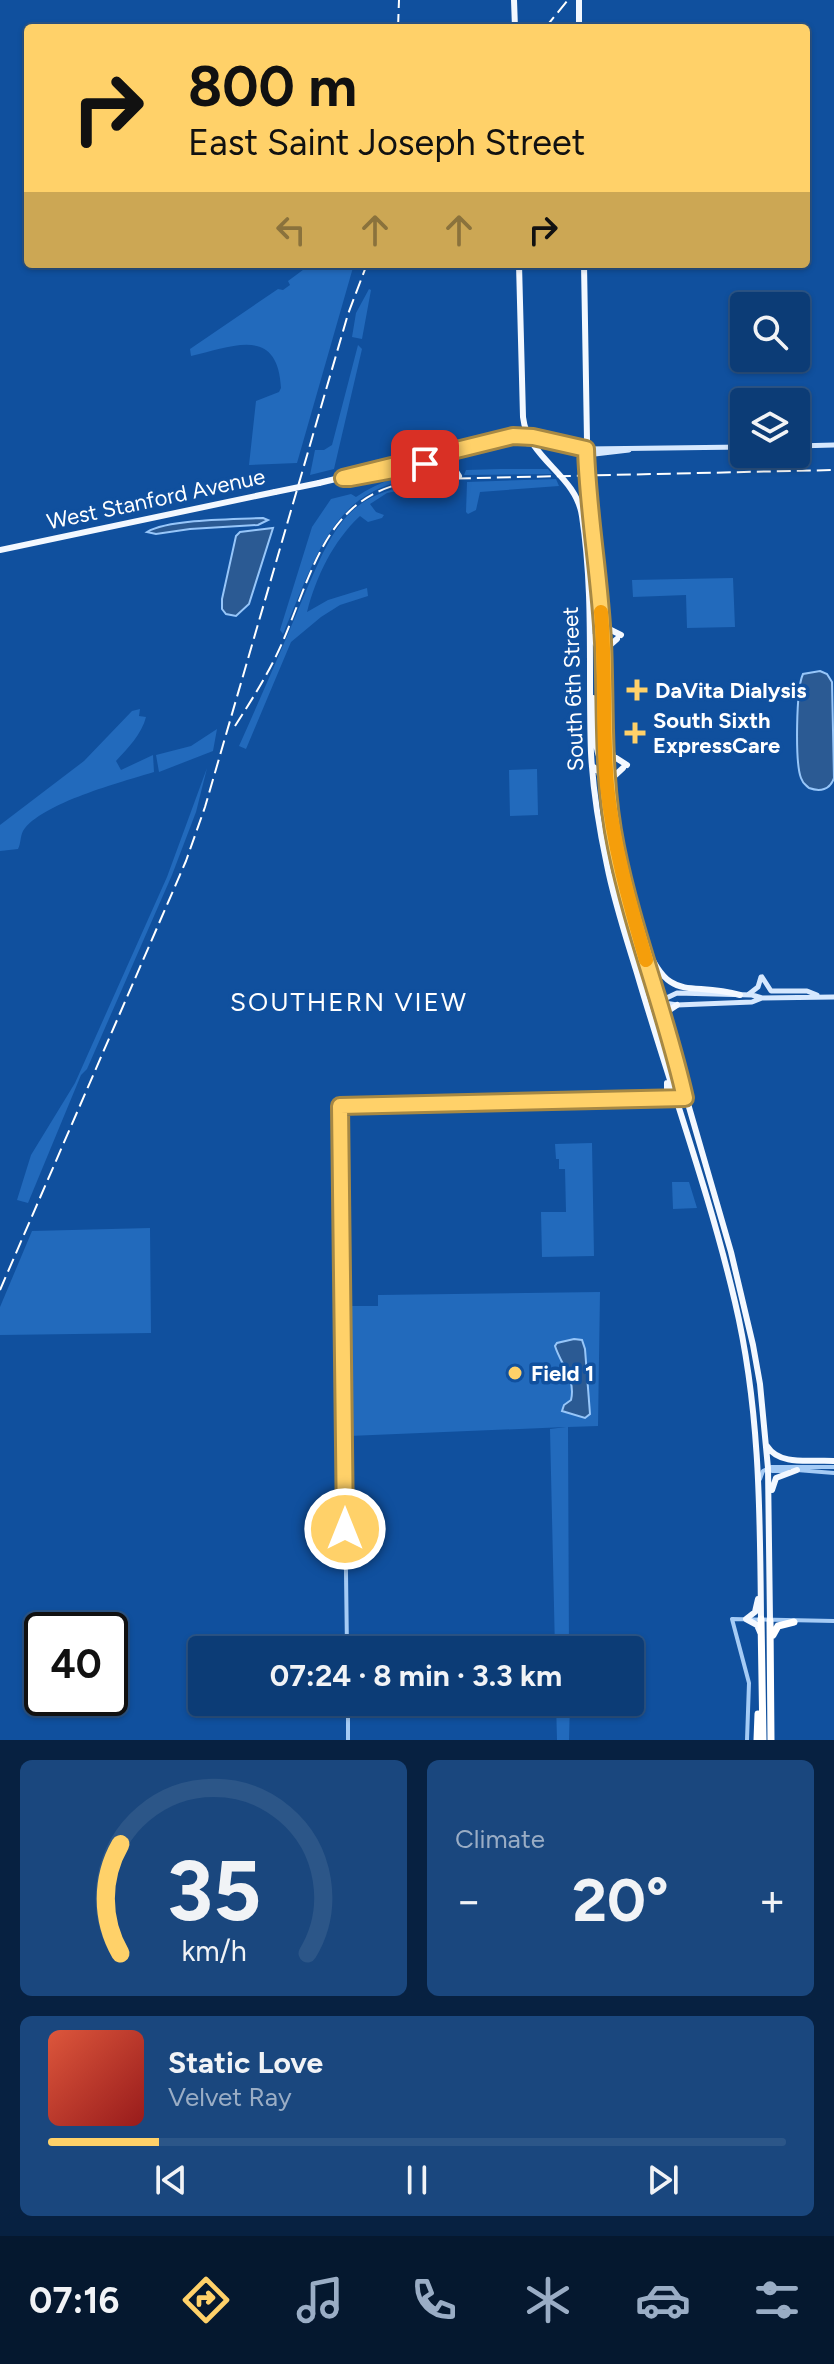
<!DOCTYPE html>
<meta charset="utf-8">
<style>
:root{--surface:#0c3c76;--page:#1a477e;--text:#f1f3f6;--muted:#9aadc5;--line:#2c5688;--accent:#ffd169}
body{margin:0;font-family:Figtree,sans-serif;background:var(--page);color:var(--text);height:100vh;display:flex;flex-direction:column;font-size:30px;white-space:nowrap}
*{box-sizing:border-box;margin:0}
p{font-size:26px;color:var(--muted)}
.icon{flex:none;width:44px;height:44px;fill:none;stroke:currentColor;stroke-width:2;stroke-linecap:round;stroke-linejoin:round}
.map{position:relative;height:1740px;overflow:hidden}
.side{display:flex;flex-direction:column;gap:20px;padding:20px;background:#072141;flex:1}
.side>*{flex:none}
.top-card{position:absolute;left:24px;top:24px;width:786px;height:244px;border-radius:8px;box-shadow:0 2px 6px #0004,0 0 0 2px var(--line);background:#ffd169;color:#111;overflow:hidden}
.buttons{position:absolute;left:730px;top:292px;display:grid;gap:16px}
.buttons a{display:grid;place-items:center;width:80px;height:80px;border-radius:8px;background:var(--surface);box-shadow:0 2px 6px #0004,0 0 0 2px var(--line);font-size:40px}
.speed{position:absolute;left:24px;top:1612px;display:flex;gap:16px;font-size:40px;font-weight:700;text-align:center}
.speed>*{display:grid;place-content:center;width:104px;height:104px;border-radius:50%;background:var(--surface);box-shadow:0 2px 6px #0004,0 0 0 2px var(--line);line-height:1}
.speed .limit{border:4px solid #111;border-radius:12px;background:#fff;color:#111}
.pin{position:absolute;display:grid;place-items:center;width:68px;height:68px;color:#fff;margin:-34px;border-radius:16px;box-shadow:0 4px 12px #0006}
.me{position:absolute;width:88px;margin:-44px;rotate:0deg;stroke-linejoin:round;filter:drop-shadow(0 0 6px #0008)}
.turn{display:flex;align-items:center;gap:28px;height:168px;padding:0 32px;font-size:36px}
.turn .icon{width:104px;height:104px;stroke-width:2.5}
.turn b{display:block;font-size:56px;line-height:68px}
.lanes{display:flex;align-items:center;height:76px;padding:0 32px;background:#0003;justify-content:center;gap:40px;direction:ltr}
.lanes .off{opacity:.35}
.big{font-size:60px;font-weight:700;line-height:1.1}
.side .card{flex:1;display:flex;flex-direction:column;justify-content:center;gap:12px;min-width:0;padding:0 28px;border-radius:12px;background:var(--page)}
.side .dial{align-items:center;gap:0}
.dial svg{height:208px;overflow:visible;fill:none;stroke:var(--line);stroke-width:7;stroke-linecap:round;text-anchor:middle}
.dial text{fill:var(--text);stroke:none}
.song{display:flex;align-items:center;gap:24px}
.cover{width:96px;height:96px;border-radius:12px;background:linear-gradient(135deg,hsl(10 70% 55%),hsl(0 70% 35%))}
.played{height:8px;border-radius:4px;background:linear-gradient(90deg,var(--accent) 15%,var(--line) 15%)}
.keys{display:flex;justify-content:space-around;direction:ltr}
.heat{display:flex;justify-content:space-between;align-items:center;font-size:44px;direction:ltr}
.side .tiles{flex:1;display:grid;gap:20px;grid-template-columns:1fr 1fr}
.card:last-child{grid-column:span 2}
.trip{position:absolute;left:188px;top:1636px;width:456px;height:80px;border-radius:8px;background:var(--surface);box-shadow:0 2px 6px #0004,0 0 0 2px var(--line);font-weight:700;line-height:80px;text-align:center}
.dock{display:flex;height:128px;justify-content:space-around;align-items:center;background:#05182f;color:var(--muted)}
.dock .icon{width:56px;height:56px}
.dock .current{color:var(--accent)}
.dock b{font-size:36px;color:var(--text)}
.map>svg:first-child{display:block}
</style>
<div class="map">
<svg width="834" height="1740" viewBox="0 0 834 1740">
<rect width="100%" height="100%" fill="#10509e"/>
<path fill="#226abc" d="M311,264H354L297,463L249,465L256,401L279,392L281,388C278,325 232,347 191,356L190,349L278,289L283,290L290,285L288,281Z
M369,289L371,290L362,339L352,337L356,313Z
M358,345L362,349L334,469L310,475L315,450H324L332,445Z
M436,469L450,470L453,477C336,473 322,544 283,634L280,630L312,527L331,499L351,494L356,497C380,481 407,472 436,469Z
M500,469H548L552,474L464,475L466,470Z
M556,479L559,486L480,492L476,510L468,514L466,512L467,482Z
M454,481V484L402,490L387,493L370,504L376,512L384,515L382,518L368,522L360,516C333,541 316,577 307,612L328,600L367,588L368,596L340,605L321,617L291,642L246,749L239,746C259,701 279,656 298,610C337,519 345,486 454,481Z
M733,578L735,627L687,628L686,595L633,597L632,580Z
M140,709L139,716L146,717C142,734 127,749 116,761L121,770L153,755L154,772C122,782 41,803 23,831C20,837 21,843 18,849L0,851V825L84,761L132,711Z
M217,729L213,751L159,772L156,755L191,746Z
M207,768L196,812L172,875L87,1069L81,1075L28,1203L17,1200L31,1155L75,1083L167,877Z
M537,769L538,815L510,816L509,770Z
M592,1143L594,1256L542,1257L541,1212H566L565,1169H559V1159H556L555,1144Z
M672,1182H689L697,1208L673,1209Z
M150,1228L151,1333L0,1335V1307L32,1231Z
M600,1292L598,1426L568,1427L569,1650H555L550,1429L566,1427L349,1436L347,1306H378V1295Z
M110,1662H126L127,1698H100H110Z
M119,1701V1718H93V1702Z
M556,1702H570L569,1740H557Z"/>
<path fill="#2b5a93" stroke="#97c6f9" stroke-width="2" d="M263,518L268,520L258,525L190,529L156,534L147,532C168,519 237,519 263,518Z
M273,528L249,604L236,616L226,614L222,609V599L236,536L240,532Z
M820,671L827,674L832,682L834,778C830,790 820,792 809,788C805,784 803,784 801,778C795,763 796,689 803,674Z
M574,1339L582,1340L585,1349L590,1414L585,1418L562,1411L564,1405L571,1400C576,1379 561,1365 555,1346L557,1343Z"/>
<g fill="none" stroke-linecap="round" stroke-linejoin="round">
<path stroke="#a5cbf5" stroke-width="4" d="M768,1468L772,1471H789
M797,1470L834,1473
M760,1479L763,1471L771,1467H834
M347,1650L340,1106L685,1098
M348,1702V1740
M747,1740L749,1683L732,1619L834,1621"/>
<path stroke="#d6e8fe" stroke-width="5" d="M796,446L834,445
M586,449L744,447
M586,455L629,450
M762,977L771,991H807L817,995
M749,994L758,987L761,977
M658,1002L677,1005L752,1002L762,998L834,997
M658,1002L677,993L752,995L762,998"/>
<path stroke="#f3f8ff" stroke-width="6" d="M514,0L515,28
M579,0V28
M519,264L523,417C528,460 576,474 582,516C594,594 588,675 591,753C593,791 599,828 607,865C614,901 626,937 637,973C669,1083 709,1191 735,1302C760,1408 760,1512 761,1619
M584,264L588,499L601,617L607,784L622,876L731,1252L753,1345L760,1384L768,1468L770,1621
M441,463L452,465L459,476
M343,478L399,469L512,442L539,444L586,455
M319,483L513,436L533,437L586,449
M0,550L275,492
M590,595C596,609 590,626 602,636
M603,620L609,629L621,635
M593,637L597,646L602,681
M607,659L609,646L617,639
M593,698C597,716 591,756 606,766
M607,733L613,756L627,765
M592,766L599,771L607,808
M611,790V779L623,768
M613,879L647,988L658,1002
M645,943C670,1006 689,980 740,995
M669,1024L668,1011L677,1005
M661,1098L667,1090V1083
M767,1446C780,1467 813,1459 834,1461
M772,1490L776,1478L797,1470
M758,1599L755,1612L746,1619L757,1625L760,1632"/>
<path stroke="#fff" stroke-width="7" d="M761,1619L763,1740
M770,1621L771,1740
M773,1635L778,1626L794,1622
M757,1740L758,1714"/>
<path stroke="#fff" stroke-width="2" stroke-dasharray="14 6" stroke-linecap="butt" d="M398,28L399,0
M545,28L568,0
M235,726C253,698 270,671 283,641C317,561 329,485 433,479L834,470
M0,1290L186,861L205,807L348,314L367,264"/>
<path stroke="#f3f8ff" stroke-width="6" d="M275,492L319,483"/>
</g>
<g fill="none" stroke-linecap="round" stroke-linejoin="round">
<g stroke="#a68844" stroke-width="20">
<path id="route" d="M345,1529L340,1106L685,1098C666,1013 633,932 616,847C602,779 606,711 603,642C600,577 588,514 586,449L533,437L513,436L343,478H350L425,464"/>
</g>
<use href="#route" stroke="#ffd169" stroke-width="14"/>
<path stroke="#f59e0b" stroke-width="14" d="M601,612C606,670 602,728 607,785C613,845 629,902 646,960"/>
</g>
<g fill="#ffd169" stroke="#10509e" stroke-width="3">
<path d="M633 678h8v8h8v8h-8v8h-8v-8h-8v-8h8z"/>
<path d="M631 721h8v8h8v8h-8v8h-8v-8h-8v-8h8z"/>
<circle cx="515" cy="1373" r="8"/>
</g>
<g text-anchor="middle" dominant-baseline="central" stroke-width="7" stroke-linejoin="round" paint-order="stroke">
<g font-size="22" fill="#fff" stroke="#10509e">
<text transform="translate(156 499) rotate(-12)">West Stanford Avenue</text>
<text transform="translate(573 689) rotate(-92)">South 6th Street</text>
</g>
<g font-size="22" font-weight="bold" fill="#fff" stroke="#10509e" text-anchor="start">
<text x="655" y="690">DaVita Dialysis</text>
<text x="653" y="720">South Sixth<tspan x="653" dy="25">ExpressCare</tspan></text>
<text x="531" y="1373">Field 1</text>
</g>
<g font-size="26" letter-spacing="2" fill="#fff" stroke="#10509e">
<text x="349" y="1002">SOUTHERN VIEW</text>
</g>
</g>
</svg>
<div class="buttons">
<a><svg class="icon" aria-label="search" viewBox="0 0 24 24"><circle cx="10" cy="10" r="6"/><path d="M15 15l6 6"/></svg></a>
<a><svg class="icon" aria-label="layers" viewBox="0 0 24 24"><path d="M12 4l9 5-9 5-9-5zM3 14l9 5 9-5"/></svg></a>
</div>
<div class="speed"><div class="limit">40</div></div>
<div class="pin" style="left:425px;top:464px;background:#d93025"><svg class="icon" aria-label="arrive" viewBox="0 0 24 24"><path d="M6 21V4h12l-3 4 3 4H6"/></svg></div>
<svg class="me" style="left:345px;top:1529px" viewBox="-20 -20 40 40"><circle r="17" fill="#ffd169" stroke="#fff" stroke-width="3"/><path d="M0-11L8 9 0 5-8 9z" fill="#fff"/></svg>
<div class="trip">07:24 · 8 min · 3.3 km</div>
<div class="top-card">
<div class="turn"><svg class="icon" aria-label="right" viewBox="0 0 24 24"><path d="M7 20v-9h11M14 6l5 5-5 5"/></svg><div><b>800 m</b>East Saint Joseph Street</div></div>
<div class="lanes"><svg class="icon off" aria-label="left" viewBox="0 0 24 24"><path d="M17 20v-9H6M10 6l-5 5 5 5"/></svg><svg class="icon off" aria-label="ahead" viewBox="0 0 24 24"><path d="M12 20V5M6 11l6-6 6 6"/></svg><svg class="icon off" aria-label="ahead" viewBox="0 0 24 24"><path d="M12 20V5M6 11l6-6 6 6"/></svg><svg class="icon" aria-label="right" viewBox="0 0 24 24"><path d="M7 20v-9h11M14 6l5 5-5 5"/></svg></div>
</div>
</div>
<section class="side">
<div class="tiles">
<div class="card dial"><svg viewBox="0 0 100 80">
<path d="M14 69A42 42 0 1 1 86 69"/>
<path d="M14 69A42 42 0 0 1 14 27" stroke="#ffd169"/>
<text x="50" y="56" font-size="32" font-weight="700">35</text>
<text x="50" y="72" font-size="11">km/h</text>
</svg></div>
<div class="card"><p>Climate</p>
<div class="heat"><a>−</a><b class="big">20°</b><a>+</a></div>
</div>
<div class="card">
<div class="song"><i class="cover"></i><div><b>Static Love</b><p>Velvet Ray</p></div></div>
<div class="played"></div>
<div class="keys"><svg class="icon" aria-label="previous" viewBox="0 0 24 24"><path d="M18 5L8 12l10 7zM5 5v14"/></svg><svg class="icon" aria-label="pause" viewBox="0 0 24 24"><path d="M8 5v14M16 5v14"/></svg><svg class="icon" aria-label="next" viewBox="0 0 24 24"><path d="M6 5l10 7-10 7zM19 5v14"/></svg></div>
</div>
</div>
</section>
<nav class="dock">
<b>07:16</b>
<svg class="icon current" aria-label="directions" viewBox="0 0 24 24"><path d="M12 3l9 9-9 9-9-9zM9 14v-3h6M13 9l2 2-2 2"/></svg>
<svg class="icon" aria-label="music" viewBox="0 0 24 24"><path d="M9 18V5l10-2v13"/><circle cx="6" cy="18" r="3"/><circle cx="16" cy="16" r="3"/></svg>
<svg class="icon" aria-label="phone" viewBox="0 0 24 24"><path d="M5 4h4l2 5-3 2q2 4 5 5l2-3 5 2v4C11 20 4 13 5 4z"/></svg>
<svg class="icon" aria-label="climate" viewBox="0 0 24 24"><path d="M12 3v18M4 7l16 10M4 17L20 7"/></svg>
<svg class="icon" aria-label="car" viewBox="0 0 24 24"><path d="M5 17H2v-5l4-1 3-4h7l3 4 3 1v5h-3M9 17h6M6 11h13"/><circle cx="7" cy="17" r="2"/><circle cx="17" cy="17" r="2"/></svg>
<svg class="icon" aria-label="filters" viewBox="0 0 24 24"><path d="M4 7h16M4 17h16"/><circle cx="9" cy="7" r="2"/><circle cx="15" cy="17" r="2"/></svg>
</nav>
